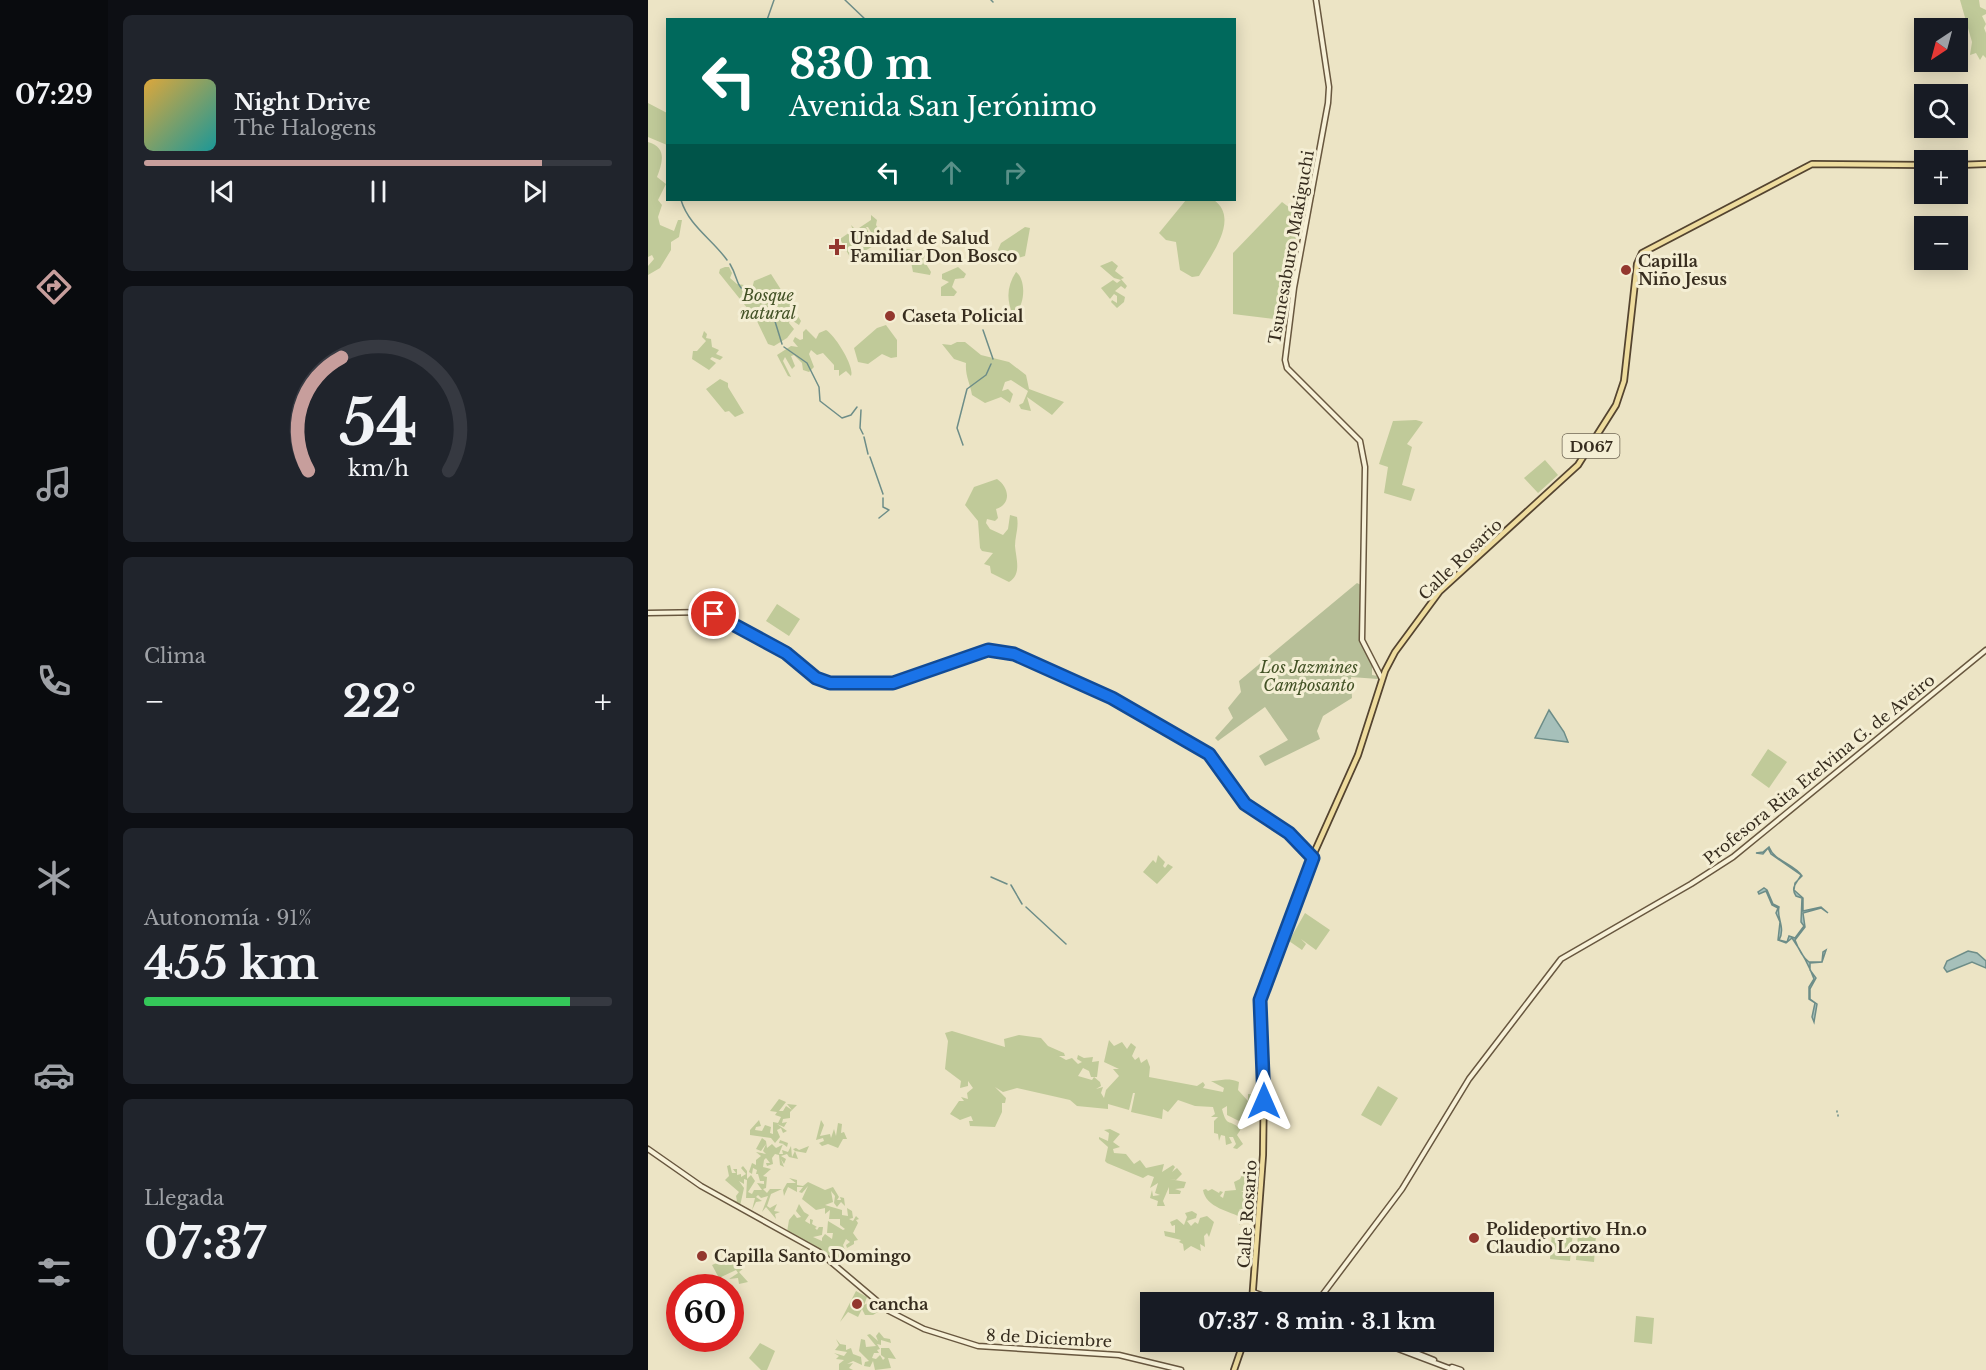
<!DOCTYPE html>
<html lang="es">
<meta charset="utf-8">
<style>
:root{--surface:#171b24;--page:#20242c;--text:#f1f3f6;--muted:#9ea1a6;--line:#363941;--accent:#c79e9c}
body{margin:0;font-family:"Libre Baskerville",serif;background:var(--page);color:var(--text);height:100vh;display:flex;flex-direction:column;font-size:22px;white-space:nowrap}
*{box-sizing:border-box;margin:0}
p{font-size:20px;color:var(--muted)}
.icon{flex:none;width:33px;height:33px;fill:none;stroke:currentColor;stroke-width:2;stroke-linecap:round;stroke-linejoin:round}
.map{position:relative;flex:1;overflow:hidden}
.side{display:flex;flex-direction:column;gap:15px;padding:15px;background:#0d0f14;width:540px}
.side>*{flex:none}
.top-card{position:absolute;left:18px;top:18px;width:570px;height:183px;border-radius:0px;box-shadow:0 3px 15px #0003;background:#00695c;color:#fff;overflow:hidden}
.needle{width:39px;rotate:216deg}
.buttons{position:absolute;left:1266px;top:18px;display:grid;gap:12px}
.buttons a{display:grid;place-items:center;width:54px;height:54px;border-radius:0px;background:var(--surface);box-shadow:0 3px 15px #0003;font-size:30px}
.speed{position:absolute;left:18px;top:1274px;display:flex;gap:12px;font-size:30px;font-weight:700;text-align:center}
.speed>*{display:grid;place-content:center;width:78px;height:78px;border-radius:50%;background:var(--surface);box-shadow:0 3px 15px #0003;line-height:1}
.speed .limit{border:9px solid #d22;background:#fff;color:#111}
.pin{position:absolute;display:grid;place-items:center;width:51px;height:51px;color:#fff;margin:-26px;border:3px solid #fff;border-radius:50%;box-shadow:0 2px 6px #0007}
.me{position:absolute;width:66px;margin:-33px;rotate:0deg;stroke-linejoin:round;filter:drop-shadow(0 0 4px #0008)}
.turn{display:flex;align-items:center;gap:21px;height:126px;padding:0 24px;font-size:27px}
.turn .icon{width:78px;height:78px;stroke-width:2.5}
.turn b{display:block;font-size:42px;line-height:51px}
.lanes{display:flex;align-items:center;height:57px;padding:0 24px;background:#0003;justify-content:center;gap:30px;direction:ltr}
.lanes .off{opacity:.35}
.big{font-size:45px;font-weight:700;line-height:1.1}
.side .card{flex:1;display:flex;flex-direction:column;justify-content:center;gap:9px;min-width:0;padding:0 21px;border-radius:9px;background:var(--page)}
.side .dial{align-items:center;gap:0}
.dial svg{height:156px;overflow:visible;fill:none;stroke:var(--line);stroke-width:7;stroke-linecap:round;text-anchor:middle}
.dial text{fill:var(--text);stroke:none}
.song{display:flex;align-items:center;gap:18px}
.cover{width:72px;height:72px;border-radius:9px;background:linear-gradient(135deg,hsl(40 70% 55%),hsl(180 70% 35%))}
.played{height:6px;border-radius:3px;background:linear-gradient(90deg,var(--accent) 85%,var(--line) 85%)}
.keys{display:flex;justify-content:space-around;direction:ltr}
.heat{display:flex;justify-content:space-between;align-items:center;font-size:33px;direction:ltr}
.charge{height:9px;border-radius:4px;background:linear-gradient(90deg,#34c759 91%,var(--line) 0)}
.trip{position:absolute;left:492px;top:1292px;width:354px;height:60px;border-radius:0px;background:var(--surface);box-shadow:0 3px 15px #0003;font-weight:700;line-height:60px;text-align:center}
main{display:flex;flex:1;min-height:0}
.tabs{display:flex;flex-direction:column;width:108px;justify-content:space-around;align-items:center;background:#090b0e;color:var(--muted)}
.tabs .icon{width:42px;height:42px}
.tabs .active{color:var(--accent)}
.tabs b{font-size:27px;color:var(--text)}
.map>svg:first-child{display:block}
</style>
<main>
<nav class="tabs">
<b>07:29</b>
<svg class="icon active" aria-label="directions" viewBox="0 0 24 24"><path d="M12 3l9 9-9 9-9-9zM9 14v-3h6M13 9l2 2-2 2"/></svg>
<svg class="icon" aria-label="music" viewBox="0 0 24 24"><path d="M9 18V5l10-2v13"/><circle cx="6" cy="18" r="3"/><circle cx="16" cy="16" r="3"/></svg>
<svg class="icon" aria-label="phone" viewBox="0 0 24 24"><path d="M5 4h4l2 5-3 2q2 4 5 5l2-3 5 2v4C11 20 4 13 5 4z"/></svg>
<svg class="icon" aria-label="climate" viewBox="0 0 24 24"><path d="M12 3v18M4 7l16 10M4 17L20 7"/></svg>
<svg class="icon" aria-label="car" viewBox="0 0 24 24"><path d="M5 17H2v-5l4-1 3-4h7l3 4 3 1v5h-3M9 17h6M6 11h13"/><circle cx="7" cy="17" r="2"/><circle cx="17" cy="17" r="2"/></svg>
<svg class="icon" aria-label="filters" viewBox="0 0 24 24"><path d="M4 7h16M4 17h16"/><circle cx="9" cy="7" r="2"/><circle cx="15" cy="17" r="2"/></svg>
</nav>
<section class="side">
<div class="card">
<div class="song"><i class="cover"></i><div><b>Night Drive</b><p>The Halogens</p></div></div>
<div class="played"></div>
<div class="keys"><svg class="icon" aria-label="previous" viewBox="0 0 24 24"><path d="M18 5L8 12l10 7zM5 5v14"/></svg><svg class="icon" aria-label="pause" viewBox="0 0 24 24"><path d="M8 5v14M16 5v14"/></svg><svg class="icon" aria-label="next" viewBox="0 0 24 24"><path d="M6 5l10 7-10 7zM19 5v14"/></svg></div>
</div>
<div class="card dial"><svg viewBox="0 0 100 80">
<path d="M14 69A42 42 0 1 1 86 69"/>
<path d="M14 69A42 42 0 0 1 31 11" stroke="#c79e9c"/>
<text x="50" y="56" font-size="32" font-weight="700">54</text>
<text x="50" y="72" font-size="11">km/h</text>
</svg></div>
<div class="card"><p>Clima</p>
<div class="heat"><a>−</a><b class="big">22°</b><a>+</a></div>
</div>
<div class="card"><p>Autonomía · 91%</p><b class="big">455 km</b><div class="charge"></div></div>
<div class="card"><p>Llegada</p><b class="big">07:37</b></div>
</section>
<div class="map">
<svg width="1338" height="1370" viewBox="0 0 1338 1370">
<rect width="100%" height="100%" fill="#ece4c5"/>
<path fill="#c0ca99" d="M1312,0H1331L1332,7L1338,10V14L1334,16L1338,24L1336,28L1338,33V58L1335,55L1332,60L1328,53L1322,55L1324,42Z
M0,103L19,113V145L0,137Z
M0,142C20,148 14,163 9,177L18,184L10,200L14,205L10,217L12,225L26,231L30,220H34L31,237L23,242V250L12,268L0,275V266L6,259L4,255L0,257Z
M538,200H566C592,219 563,255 551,276L544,277L532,270L528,242L518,240L511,233Z
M634,202L654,217L642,258L635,320L585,314V253Z
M223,215L229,220L228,225L233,233L226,237L220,227H218L227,245L203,259L192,239L205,230L203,225L208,230L223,220Z
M377,227L382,228L377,256L363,260L349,252L353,243Z
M259,249L279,253L275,259L283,272L282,275L265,272L263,262L250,255Z
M464,261L470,266L467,271L476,278L473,279L479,286L477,289L473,286L467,291L477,297L476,302L469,308L463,302L464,300L469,303V296L466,294L462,299L453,288L465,280L469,283L473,280L466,278L452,266Z
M77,267H81L84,273L82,278L89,284L96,285L100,292L104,289L106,281L123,274L153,321L151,325L142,319L141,323L146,329L139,338L126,346L120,344L108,319L71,273L72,269Z
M310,267L318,274L316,278L307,279L304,287L309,292L306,296H293V287L301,282L294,279V274Z
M368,272C379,280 377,308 365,315C358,299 359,286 368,272Z
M238,325L249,340V357L243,358L234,354L220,364L210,362L206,348L229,328Z
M158,329L168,339L171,333L178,330C187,335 207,367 203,376L198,371L191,376V370H186V365L175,353L169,355L163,350L161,354L166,367L161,372L155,370L154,363L146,355L143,356L147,366L144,369L137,357L135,361L143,377L140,376L129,355L143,346L150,347L145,341L147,337L152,340L155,339V332Z
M56,331L59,334L58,338L63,339L64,347L71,350L68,354L75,357L72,360L64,357L62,359L68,363L61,370L44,359L45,351H49L58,341L54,337Z
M309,342H317L333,355L361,362L378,375L381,389L416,402L404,415L379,397L383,411L373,409L371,405L375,403L380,391L363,380L357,382L354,391L360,389L365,394L362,403L353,397L337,403L324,395C322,383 317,376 318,363L306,359L294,344L303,345Z
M72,379L80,383V387L96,413L87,417L81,411L77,412L58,389Z
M768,420L775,422L759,444L764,447L754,485L767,489L763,501L736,493L740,467L731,464L745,421Z
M897,460L910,475L890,493L876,478Z
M349,479C361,487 364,504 348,509L350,518L347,521L339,519L338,523L342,529L355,535L360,529L362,515L369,517C371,528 367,536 367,546C368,559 374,574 361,582L343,573L342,566L336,564L345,553L334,551L332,548L330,521L317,505L326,487Z
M129,604L152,619L141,636L118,621Z
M1120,749L1139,762L1121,788L1103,775Z
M510,855L517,862L515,866L517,868L520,864L525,867L509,884L495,872L505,860L508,863Z
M657,913L682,930L668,950L653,939L658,944L654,950L641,941Z
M304,1031L357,1047L356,1039L371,1035L393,1038L400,1046L416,1053L417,1056H411L418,1060L424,1058L430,1064L434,1062L429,1059L430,1055L436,1058L445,1057L444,1062L451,1061L449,1077H443L441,1071L435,1068L430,1076L444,1080L446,1077L452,1082L453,1086L448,1089L455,1087L453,1093L456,1098L458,1090L471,1076L465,1069H471L456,1062L461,1040L466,1046L474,1042L479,1049L483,1043L488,1047L484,1056L487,1060L491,1057L493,1063L499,1059L502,1067L501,1077L549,1086L555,1082L557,1085L555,1088L575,1092L576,1088L563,1081C574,1081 578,1077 591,1082L590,1090L600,1101V1094L612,1095L606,1102L612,1103L613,1106L610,1109V1105L606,1106L605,1110L601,1111L608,1118L599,1114L591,1121L579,1115V1106L574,1109C579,1128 580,1118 593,1129L589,1135L595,1144L589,1149L585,1148L588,1144L585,1137H581L584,1143L578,1145L577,1136L573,1135L571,1141L570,1134L566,1133V1121L570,1117H563L567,1114L565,1107L547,1106L530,1100L520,1112L515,1109L514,1119L483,1112L487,1093H485L481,1110L460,1104V1109L429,1106L422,1100L369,1088L355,1092L347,1087L358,1098L357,1103H354V1112L347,1127L322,1126L321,1121H325L323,1116L312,1120L302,1114L311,1101H316L313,1097L320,1099L319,1093L325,1088L320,1081V1086L312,1088L313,1081L297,1069L300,1041L297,1033Z
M730,1086L750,1098L733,1126L713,1115Z
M131,1099L138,1102L131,1111H135L138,1106L144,1110L139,1104L149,1105L142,1112V1118L135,1119L134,1123L139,1122L136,1127L129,1124L139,1131L135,1133L133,1128L129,1130L132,1137L127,1143L123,1138L102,1135V1130L111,1120L113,1126L108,1127L107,1130L114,1131L117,1125L123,1127L122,1133L125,1134V1122L130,1123L133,1117L127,1115L129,1112L122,1111Z
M173,1120L176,1125L172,1136L182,1134L183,1138L186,1129L188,1136L190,1123L194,1124L193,1133L196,1132L199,1139H195L190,1148L180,1144L174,1146L171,1143L176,1141L175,1138L168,1140Z
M462,1129L472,1134L465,1142L472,1147L465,1149L466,1153L478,1154L486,1164L492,1160L498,1168L516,1164L514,1172L525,1165L527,1167L524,1172L529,1168L534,1174L528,1180L521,1179L538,1182L536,1188L527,1189L533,1191L532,1194H521V1187L515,1201L517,1206H509L510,1201L502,1198L504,1190L505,1196L512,1195L507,1193L510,1183L502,1188L506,1177L500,1175L495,1178L459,1163L457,1161L460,1147L451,1139V1137L460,1141L461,1133L456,1130Z
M114,1138L118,1141L119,1148L124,1144L128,1148L136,1144L131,1143L132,1140L140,1143L139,1147L135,1144L131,1154H135L134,1150L140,1152L143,1146L144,1157L147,1151L145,1149L148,1148L151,1150L161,1146L158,1153L147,1151L150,1159L141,1157L139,1154L133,1156L138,1159L136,1164L133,1159L136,1167L132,1165L131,1155L127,1154L124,1158L125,1164L119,1166L118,1163H122L118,1158L116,1160L115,1167L123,1169L115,1176L119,1177L118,1188L115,1189L119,1193L122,1189H134L123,1194L119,1206L122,1208L129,1204L126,1211L132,1212L127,1214L128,1219L118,1207L114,1212L120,1196L113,1198L110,1195L108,1197L114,1201L108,1202L104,1210L107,1198H98L99,1180L96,1179V1184L91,1181L96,1188L92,1206L83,1200L89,1201L88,1196L91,1192L77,1180L81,1176L79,1166L82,1165L84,1173H88L85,1169H89V1175L93,1174V1177L98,1174L93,1168L95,1166L99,1171V1179L103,1175L107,1181L100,1192L104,1194L106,1190H114L109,1183L116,1184V1181H112L110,1174H108L109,1170L105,1168L104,1174L101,1172L104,1163L108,1165V1160L113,1156L108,1152L118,1154L115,1151L118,1144L113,1151L108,1149Z
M595,1173L598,1174L597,1187L602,1188L593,1192H610L600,1197L602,1203L608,1204L607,1215L591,1209L599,1218L591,1225L594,1218C582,1211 558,1208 555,1190L558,1189L560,1191L564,1189L571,1193L572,1191L575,1192L572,1196L575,1198L577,1191L588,1190L586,1182L592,1179Z
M141,1178L149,1180V1185L155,1186L160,1182L177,1190L185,1187L191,1197L189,1200H193L192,1197L196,1198L197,1206L193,1202L189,1207L186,1203L187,1196L183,1191L185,1202L177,1205L194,1210V1215L200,1216L199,1208L204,1211L205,1218L201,1219L205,1221L208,1216L211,1219L208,1220L210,1223L205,1233L210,1240L206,1241V1244L199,1248L198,1245L202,1242L198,1239L195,1245L200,1257L193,1253L195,1256L191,1262L186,1255L182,1260L164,1244L139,1232L141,1220L146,1214L149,1218L153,1217L148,1211L151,1204L156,1212L161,1215L157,1221L162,1224V1219L165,1220L164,1224L169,1227L167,1228L169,1230L171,1227H175L174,1235L165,1237L174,1241V1246V1238L177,1234L184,1239L185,1233H179L180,1221L195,1230L197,1229L192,1225V1219H181L182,1210L177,1214V1208L168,1210L154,1199L160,1186L154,1193L151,1192L155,1187H149V1192L140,1187L136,1196L135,1190L139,1183H148Z
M544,1211L549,1214L548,1218L539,1221L543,1226L547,1222L550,1224L552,1218L559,1216L566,1222L561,1237L559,1233L556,1236L557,1247L552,1244L553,1251L543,1246L536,1251L535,1244L531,1242L533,1240L517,1236L516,1231L527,1233V1225L524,1226L522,1222L529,1219L536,1225L539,1217L537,1213Z
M904,1231L925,1232L922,1261L902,1259Z
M930,1233L948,1235L946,1262L928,1260Z
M85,1256L89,1264H95L96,1268L91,1272L100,1282L91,1284L90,1278L81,1279L90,1273L88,1270L71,1278L64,1265Z
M208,1291L219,1297L216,1305L224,1301L227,1303L223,1307L229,1306L233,1310L225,1315H217L214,1309L210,1317L200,1312L192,1322Z
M988,1316L1006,1318L1004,1344L986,1342Z
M231,1332L236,1338L242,1339L243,1343L233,1340V1345L229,1344L232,1349L229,1350L231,1353H226L224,1358L228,1359L232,1355L235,1360L237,1358L233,1355V1348H241L248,1359L240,1358L243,1368L227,1370L225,1361L222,1367L216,1366L217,1362L221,1361L211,1351L213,1339L217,1340L218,1347L228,1346L219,1335L222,1334L230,1341L228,1336Z
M188,1339L192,1344L198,1345V1350L203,1348L205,1354L213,1357L214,1365L205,1361L199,1364L205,1363L201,1368L205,1370H191V1364L196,1360L188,1359L191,1356L186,1353L196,1356L199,1352L187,1350L191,1345Z
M112,1343L127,1351L119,1370H113L101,1358Z"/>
<path fill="#b7bf98" d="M709,583L713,585L712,640L724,666V675L730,676V679L703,677L704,698L675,716L669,731L672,739L617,766L611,756L640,740L617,707L570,741L567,738L585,718L580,708L593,692L591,681Z"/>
<path fill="#a6c0ba" stroke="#6d8d88" stroke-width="1.5" d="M901,710L916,732L920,742L887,738Z
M1121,847C1126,861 1146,864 1154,876L1147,883L1146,890L1155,898V911L1173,907L1180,913L1173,908L1155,913L1157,927L1147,940C1150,948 1154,957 1161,962H1174L1175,952L1178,950L1174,962L1162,963V970L1168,978L1162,989V999L1169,1004L1166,1022L1164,1017L1167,1003L1161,999V987L1166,979C1161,965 1153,951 1144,938L1138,943L1130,940L1132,922L1128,913L1130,908L1124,905L1118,891L1111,894L1110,892L1116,888L1119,890L1125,904L1131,907C1128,917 1138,928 1131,940L1139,942L1141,936L1147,938L1156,926L1153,922L1154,898L1148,896C1142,887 1149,883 1153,875L1123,854L1120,848L1115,854L1108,853L1115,852Z
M1320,951L1329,953L1338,961V968L1324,962L1299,972L1296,968L1299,961Z"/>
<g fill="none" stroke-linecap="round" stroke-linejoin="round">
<path stroke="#6d8d88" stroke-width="1.5" d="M197,0L218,20
M343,0L345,2
M119,20L126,0
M33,200C41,226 64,239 79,260
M82,264C93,282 85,292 111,293L121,302L134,344
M335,330L345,359
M136,347L159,363L171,387L172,401L194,418L203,415L209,407
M213,410L212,428L215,434
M216,437L220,454
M315,445L309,428L319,389L338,375L343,364
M222,457L235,494
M231,518L241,510L235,507V498
M343,877L359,884
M363,885L374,904
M378,907L418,944
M1189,1111V1112
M1190,1115V1116"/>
<g stroke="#68573f" stroke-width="7">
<path id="secondary" d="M668,0L681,87L680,103L646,288L637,360L639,368L712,441L717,467L714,640L734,679
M0,613L62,612L138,653L169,678L182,683L251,682L341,650L366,654L476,704L561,754L594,801L641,833L665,858
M0,1149L53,1186L170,1251L241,1311L276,1329L330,1346L471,1355L533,1370
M605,1292L632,1302
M669,1302L754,1189L821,1079L913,959L1043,884L1085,857L1338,650
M729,1341L806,1370
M751,1346L786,1360
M804,1367L813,1370"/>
</g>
<g stroke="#544430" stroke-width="8">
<path id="primary" d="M1310,165L1338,164
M604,1302L615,1155L616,1083L611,1007L614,991L667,851L710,755L737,671L747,652L792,591L930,465L968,405L976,381L989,264L994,253L1164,164L1276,165
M586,1370L596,1341"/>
</g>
<use href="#secondary" stroke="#f7f1d8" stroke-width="4"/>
<use href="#primary" stroke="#eedc9e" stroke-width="4.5"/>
</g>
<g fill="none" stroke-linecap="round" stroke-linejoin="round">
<g stroke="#114b97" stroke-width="15">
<path id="route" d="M66,614L138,653L168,678L182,683H245L340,650L366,654L464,698L561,754L597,804L641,833L665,858L612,1000L616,1101"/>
</g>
<use href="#route" stroke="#1a73e8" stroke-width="10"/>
</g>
<g fill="#93372e" stroke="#f4eed4" stroke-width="2">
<path d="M186 238h6v6h6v6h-6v6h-6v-6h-6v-6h6z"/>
<circle cx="978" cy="270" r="6"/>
<circle cx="242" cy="316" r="6"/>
<circle cx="826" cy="1238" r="6"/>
<circle cx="54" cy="1256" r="6"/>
<circle cx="209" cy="1304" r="6"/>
</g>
<g text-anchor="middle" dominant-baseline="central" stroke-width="6" stroke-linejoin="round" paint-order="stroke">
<rect fill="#f4eed4" stroke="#706755" stroke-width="1.5" x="914.5" y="434" width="57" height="24" rx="4.5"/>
<g font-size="15" font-weight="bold" fill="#372d1f">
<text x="943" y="446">D067</text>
</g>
<g font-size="16" font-weight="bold" fill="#372d1f" stroke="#f4eed4" text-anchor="start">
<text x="202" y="238">Unidad de Salud<tspan x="202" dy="18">Familiar Don Bosco</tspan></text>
<text x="990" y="261">Capilla<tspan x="990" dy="18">Niño Jesus</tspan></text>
<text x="254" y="316">Caseta Policial</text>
<text x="838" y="1229">Polideportivo Hn.o<tspan x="838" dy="18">Claudio Lozano</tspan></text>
<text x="66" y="1256">Capilla Santo Domingo</text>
<text x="221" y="1304">cancha</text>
</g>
<g font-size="16" fill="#372d1f" stroke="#f4eed4">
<text transform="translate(643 247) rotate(-80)">Tsunesaburo Makiguchi</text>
<text transform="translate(812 559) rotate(-44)">Calle Rosario</text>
<text transform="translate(1171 769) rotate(-39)">Profesora Rita Etelvina G. de Aveiro</text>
<text transform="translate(599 1214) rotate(-86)">Calle Rosario</text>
<text transform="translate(401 1338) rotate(3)">8 de Diciembre</text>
</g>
<g font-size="16" font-style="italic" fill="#435226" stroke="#f4eed4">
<text x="120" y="295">Bosque<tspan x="120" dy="18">natural</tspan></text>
<text x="661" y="667">Los Jazmines<tspan x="661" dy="18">Camposanto</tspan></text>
</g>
</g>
</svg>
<div class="buttons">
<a><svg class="needle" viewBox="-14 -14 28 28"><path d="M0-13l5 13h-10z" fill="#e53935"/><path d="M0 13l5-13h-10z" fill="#9ea1a6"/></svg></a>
<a><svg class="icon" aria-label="search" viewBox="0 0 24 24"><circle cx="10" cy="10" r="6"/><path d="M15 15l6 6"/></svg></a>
<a>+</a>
<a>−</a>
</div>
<div class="speed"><div class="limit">60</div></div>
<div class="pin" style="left:66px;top:614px;background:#d93025"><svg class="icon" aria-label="arrive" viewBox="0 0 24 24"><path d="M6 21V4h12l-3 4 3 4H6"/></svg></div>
<svg class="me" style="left:616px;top:1101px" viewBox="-20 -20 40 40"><path d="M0-17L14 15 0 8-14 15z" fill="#1a73e8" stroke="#fff" stroke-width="4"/></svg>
<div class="trip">07:37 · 8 min · 3.1 km</div>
<div class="top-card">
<div class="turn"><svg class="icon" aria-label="left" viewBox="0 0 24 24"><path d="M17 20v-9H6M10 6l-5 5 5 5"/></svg><div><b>830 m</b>Avenida San Jerónimo</div></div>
<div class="lanes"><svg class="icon" aria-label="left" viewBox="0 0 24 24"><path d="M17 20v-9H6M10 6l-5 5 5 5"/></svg><svg class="icon off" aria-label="ahead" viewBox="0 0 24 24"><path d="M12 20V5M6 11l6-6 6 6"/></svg><svg class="icon off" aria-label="right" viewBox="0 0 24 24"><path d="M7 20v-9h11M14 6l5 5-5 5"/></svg></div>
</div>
</div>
</main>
